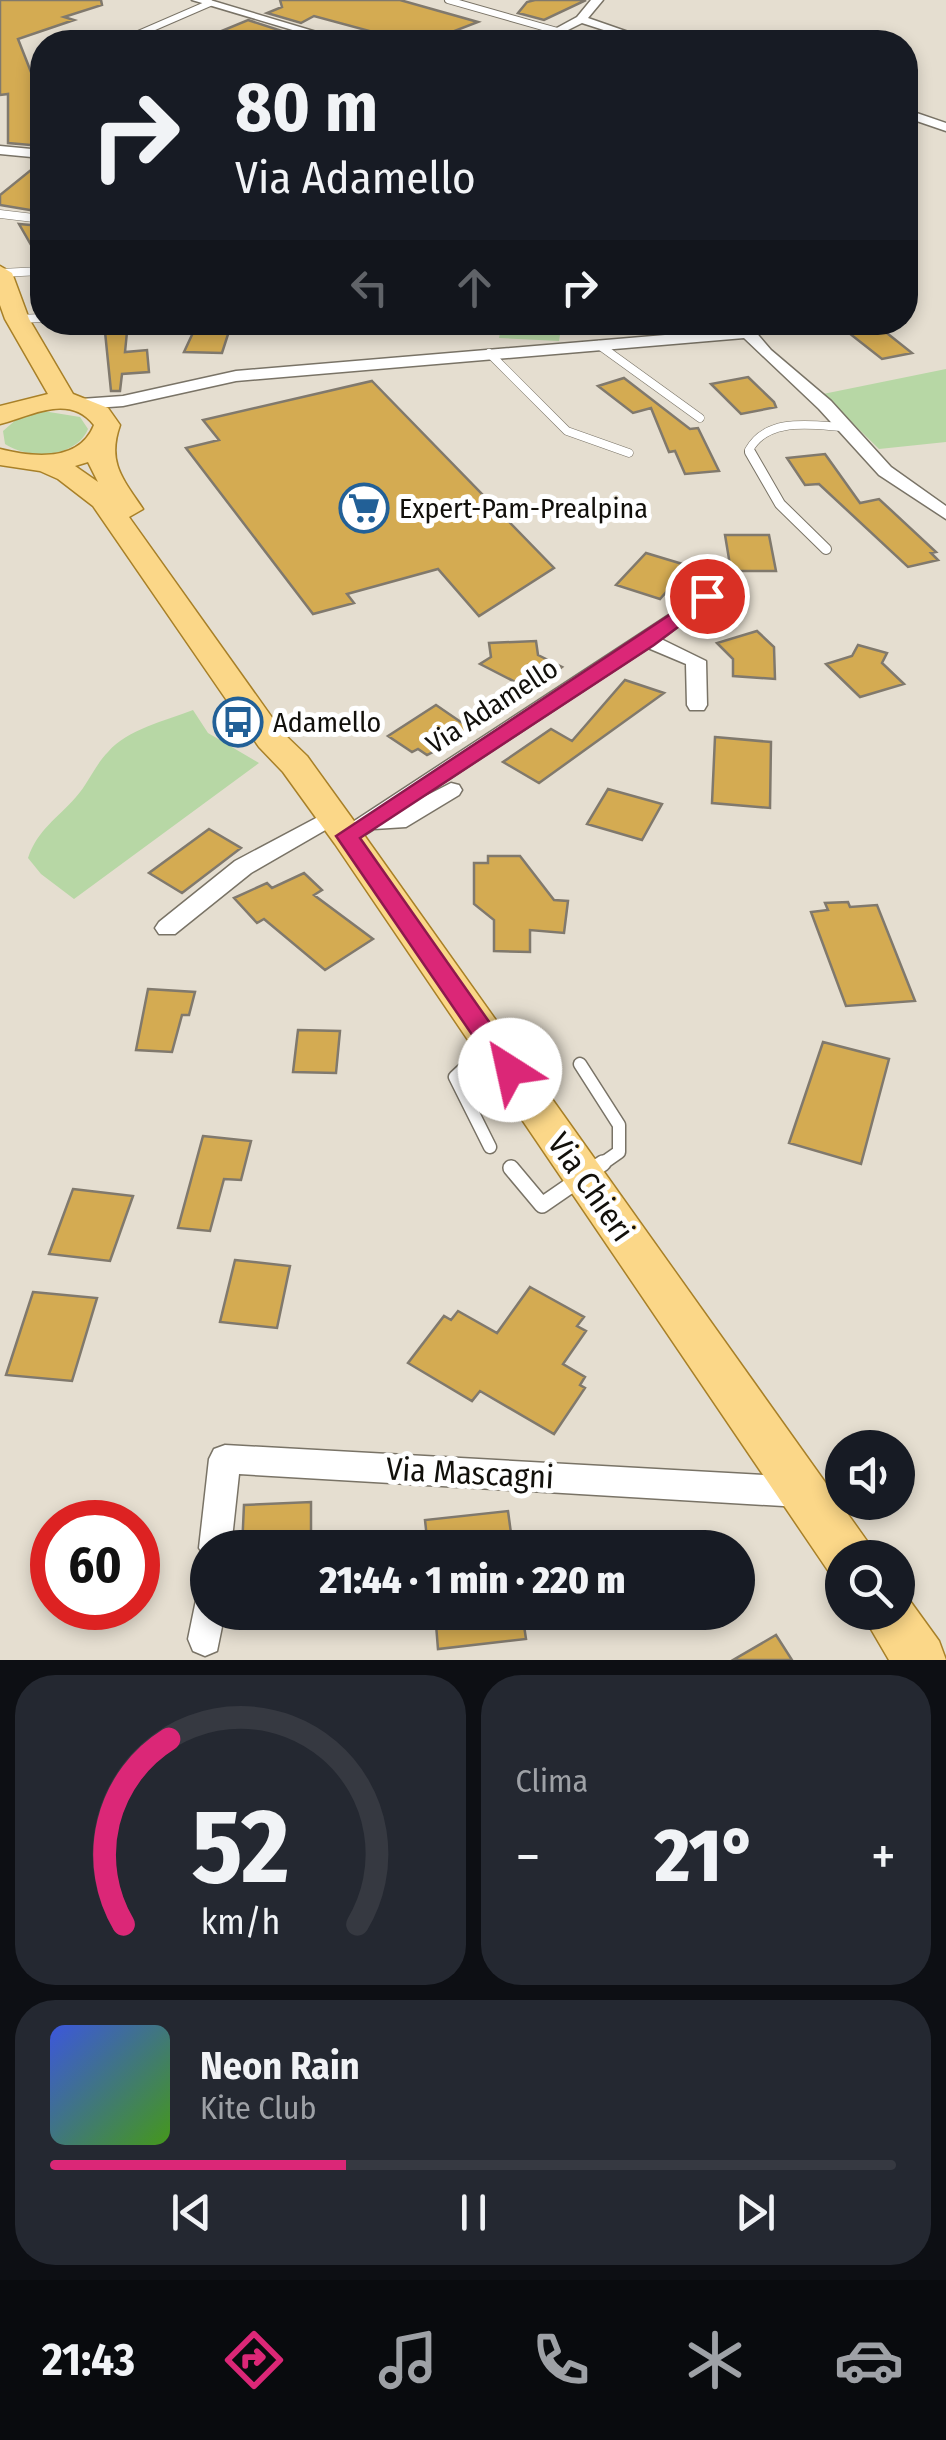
<!DOCTYPE html>
<html lang="it">
<meta charset="utf-8">
<style>
:root{--surface:#171b24;--page:#242831;--text:#f1f3f6;--muted:#9ea1a6;--line:#363941;--accent:#db2777}
body{margin:0;font-family:"Fira Sans Condensed",sans-serif;background:var(--page);color:var(--text);height:100vh;display:flex;flex-direction:column;font-size:38px;white-space:nowrap}
*{box-sizing:border-box;margin:0}
p{font-size:32px;color:var(--muted)}
.icon{flex:none;width:55px;height:55px;fill:none;stroke:currentColor;stroke-width:2;stroke-linecap:round;stroke-linejoin:round}
.map{position:relative;height:1660px;overflow:hidden}
.sheet{display:flex;flex-direction:column;gap:15px;padding:15px;background:#0d0f14;flex:1}
.sheet>*{flex:none}
.banner{position:absolute;left:30px;top:30px;width:888px;height:305px;border-radius:40px;box-shadow:0 5px 15px #0003;background:#171b24;color:var(--text);overflow:hidden}
.buttons{position:absolute;left:825px;top:1430px;display:grid;gap:20px}
.buttons a{display:grid;place-items:center;width:90px;height:90px;border-radius:50%;background:var(--surface);box-shadow:0 5px 15px #0003;font-size:50px}
.speed{position:absolute;left:30px;top:1500px;display:flex;gap:20px;font-size:50px;font-weight:700;text-align:center}
.speed>*{display:grid;place-content:center;width:130px;height:130px;border-radius:50%;background:var(--surface);box-shadow:0 5px 15px #0003;line-height:1}
.speed .limit{border:15px solid #d22;background:#fff;color:#111}
.pin{position:absolute;display:grid;place-items:center;width:85px;height:85px;color:#fff;margin:-42px;border:5px solid #fff;border-radius:50%;box-shadow:0 2px 10px #0007}
.me{position:absolute;width:110px;margin:-55px;rotate:325deg;stroke-linejoin:round;filter:drop-shadow(0 0 8px #0008)}
.turn{display:flex;align-items:center;gap:35px;height:210px;padding:0 40px;font-size:45px}
.turn .icon{width:130px;height:130px;stroke-width:2.5}
.turn b{display:block;font-size:70px;line-height:85px}
.lanes{display:flex;align-items:center;height:95px;padding:0 40px;background:#0003;justify-content:center;gap:50px;direction:ltr}
.lanes .off{opacity:.35}
.big{font-size:75px;font-weight:800;line-height:1.1}
.sheet .tile{flex:1;display:flex;flex-direction:column;justify-content:center;gap:15px;min-width:0;padding:0 35px;border-radius:40px;background:var(--page)}
.sheet .dial{align-items:center;gap:0}
.dial svg{height:260px;overflow:visible;fill:none;stroke:var(--line);stroke-width:7;stroke-linecap:round;text-anchor:middle}
.dial text{fill:var(--text);stroke:none}
.song{display:flex;align-items:center;gap:30px}
.cover{width:120px;height:120px;border-radius:15px;background:linear-gradient(135deg,hsl(230 70% 55%),hsl(100 70% 35%))}
.played{height:10px;border-radius:5px;background:linear-gradient(90deg,var(--accent) 35%,var(--line) 35%)}
.keys{display:flex;justify-content:space-around;direction:ltr}
.heat{display:flex;justify-content:space-between;align-items:center;font-size:55px;direction:ltr}
.sheet .tiles{flex:1;display:grid;gap:15px;grid-template-columns:1fr 1fr}
.tile:last-child{grid-column:span 2}
.trip{position:absolute;left:190px;top:1530px;width:565px;height:100px;border-radius:50px;background:var(--surface);box-shadow:0 5px 15px #0003;font-weight:800;line-height:100px;text-align:center}
.tab-bar{display:flex;height:160px;justify-content:space-around;align-items:center;background:#090b0e;color:var(--muted)}
.tab-bar .icon{width:70px;height:70px}
.tab-bar .active{color:var(--accent)}
.tab-bar b{font-size:45px;color:var(--text)}
.map>svg:first-child{display:block}
</style>
<div class="map">
<svg width="946" height="1660" viewBox="0 0 946 1660">
<rect width="100%" height="100%" fill="#e5ded0"/>
<path fill="#b7d7a5" d="M502,323H562L559,341L499,338Z
M946,369V442L879,449L823,394Z
M43,411L80,417L88,429C76,458 29,460 5,444L3,431L18,418Z
M193,710L208,733L259,763L74,899L41,874L28,858C38,829 57,819 76,797C88,784 95,765 108,752C128,729 165,721 193,710Z"/>
<path fill="#d4ab52" stroke="#80796d" stroke-width="2.5" d="M0,0H101L102,5L64,17L74,20L18,39L42,100V146L8,143V94L0,95Z
M280,0H400L478,22L426,42H410L314,16L301,23L267,13L282,7Z
M586,0L544,20L518,13L527,2L535,0Z
M248,20L285,32L264,42H195Z
M42,161V212L0,205V195Z
M19,224L42,226V264Z
M104,322H128L125,352L147,350L149,372L122,374L120,391H111Z
M198,322H232L222,353L184,352Z
M835,322H873L912,353L882,359Z
M748,377L774,402L776,407L741,414L711,384Z
M624,378L690,429L698,428L719,471L685,474L675,451L669,452L651,408L633,413L598,386Z
M372,381L554,568L479,616L438,569L347,594L354,603L313,614L186,448L219,440L203,420Z
M825,454L860,503L879,499L936,552L931,553L938,560L908,567L819,484L805,485L787,458Z
M725,535H769L776,571H731Z
M646,553L689,566L660,599L616,585Z
M757,631L774,647L775,679L733,676V659L717,643Z
M536,641L538,655L562,667L531,690L480,664L491,657L489,643Z
M858,645L887,653L882,663L904,684L860,697L826,664L852,656Z
M625,680L664,693L539,783L503,762L551,729L572,741Z
M436,705L474,731L427,755L418,749L412,752L388,736Z
M715,737L771,742L770,808L712,803Z
M608,789L662,804L642,840L587,824Z
M209,829L241,848L182,893L149,873Z
M488,856H520L554,900L568,901L564,933L530,930V952L494,951V920L474,904V863H488Z
M304,873L322,890L314,895L373,939L325,970L264,919L257,923L234,898L267,883L272,888Z
M848,902L850,907L877,905L915,1001L846,1006L811,912L828,910L825,903Z
M148,989L195,992L189,1015H182L172,1052L136,1050Z
M298,1030L340,1031L336,1073L293,1072Z
M823,1042L889,1059L861,1164L789,1143Z
M203,1136L251,1141L241,1180L224,1179L210,1231L178,1228Z
M73,1189L133,1196L110,1261L49,1254Z
M235,1260L290,1266L277,1328L220,1322Z
M530,1287L584,1317L577,1326L586,1331L563,1364L585,1377L580,1385L585,1388L554,1434L480,1391L472,1401L408,1363L444,1316L451,1320L458,1311L497,1333Z
M33,1292L97,1298L72,1381L6,1375Z
M311,1502V1548H242L244,1505Z
M508,1511L513,1548H428L425,1520Z
M435,1612H522L526,1639L438,1649Z
M776,1635L792,1660H733Z"/>
<g fill="none" stroke-linecap="round" stroke-linejoin="round">
<g stroke="#797366" stroke-width="8">
<path id="service-far4" d="M448,0L557,31
M120,42L210,3"/>
</g>
<g stroke="#797366" stroke-width="9">
<path id="service-far3" d="M0,214L42,219
M0,273L42,271
M17,319L42,318
M149,330L151,322
M599,345L700,418
M489,353L567,431L629,453
M751,454L749,450C767,417 811,425 843,427"/>
</g>
<g stroke="#797366" stroke-width="12">
<path id="service-far2" d="M750,452L780,504L826,549"/>
</g>
<g stroke="#797366" stroke-width="15">
<path id="service-far1" d="M488,1046L455,1077L490,1147
M580,1064L619,1125V1152L599,1166"/>
</g>
<g stroke="#797366" stroke-width="18">
<path id="service" d="M511,1168L542,1205L603,1163"/>
</g>
<g stroke="#797366" stroke-width="3">
<path id="minor" d="M192,0H210L350,42H333Z
M591,0H603L588,18L657,42H641L582,23L544,42H531L577,17Z
M905,109L946,123V131L905,117Z
M0,146L42,150V158L0,154Z
M327,322H343L334,330L329,328Z
M731,322H747L771,350L831,401L891,467L946,506V519L879,475L819,409L744,338L236,381L123,406L81,409L73,404L81,399L123,396L236,371L736,329Z
M707,590L714,592L717,596L714,600L661,639L706,661L707,705L704,710H690L687,705L686,664L648,648L414,802L451,783L459,785L462,790L459,795L406,827L374,829L355,841H339L336,836L339,831Z
M333,809L341,811L344,816L341,821L251,873L175,934H159L155,928L159,922L235,861Z
M225,1445L800,1477L811,1481L816,1492L811,1503L800,1507L239,1474L231,1548H208V1561L199,1548L209,1459L214,1449Z
M208,1596V1612H225L217,1651L205,1656L193,1651L188,1639L196,1600Z"/>
</g>
<g stroke="#a88028" stroke-width="3">
<path id="primary" d="M0,266L12,273L29,319L73,394L108,408L120,425C107,462 122,478 143,509L129,517L283,733L307,756L359,828L867,1541L874,1558H842V1580L831,1575L335,844L283,772L259,747L93,506L58,479L40,471L0,465V449C32,457 79,463 94,425C69,393 31,416 0,424V406L48,394L5,319L0,305ZM88,462L98,482L75,466Z
M898,1591L905,1594L939,1641L946,1660H889L861,1612H898Z"/>
</g>
<use href="#service-far4" stroke="#fff" stroke-width="6"/>
<use href="#service-far3" stroke="#fff" stroke-width="8"/>
<use href="#service-far2" stroke="#fff" stroke-width="10"/>
<use href="#service-far1" stroke="#fff" stroke-width="12"/>
<use href="#service" stroke="#fff" stroke-width="15"/>
<use href="#minor" fill="#fff" fill-rule="evenodd"/>
<use href="#primary" fill="#fbd788" fill-rule="evenodd"/>
</g>
<path fill="#db2777" stroke="#8e194d" stroke-width="2.5" d="M707,590L716,596L714,600L654,645L360,838L523,1070L519,1077H501L336,836Z"/>
<defs>
<g id="supermarket-ring" transform="scale(2.5)"><circle r="9.5" fill="#fff" stroke="#226097" stroke-width="1.5"/><path d="M-6-5.5h2.5l.6 2H6L4.5 2H-2.5L-4.4-4H-6ZM-1.5 3.2a1.3 1.3 0 1 0 .1 0ZM3 3.2a1.3 1.3 0 1 0 .1 0Z" fill="#226097"/></g>
<g id="bus-ring" transform="scale(2.5)"><circle r="9.5" fill="#fff" stroke="#226097" stroke-width="1.5"/><path d="M-5-6H5V4H4V6H2V4H-2V6H-4V4H-5ZM-3.5-4V0h7V-4ZM-3.5 1.2v1.5H-2V1.2ZM2 1.2v1.5H3.5V1.2Z" fill="#226097"/></g>
</defs>
<g fill-rule="evenodd">
<use href="#supermarket-ring" x="364" y="508"/>
<use href="#bus-ring" x="238" y="722"/>
</g>
<g text-anchor="middle" dominant-baseline="central" stroke-width="10" stroke-linejoin="round" paint-order="stroke">
<g font-size="28" fill="#12100b" stroke="#fff" text-anchor="start">
<text x="399" y="508">Expert-Pam-Prealpina</text>
<text x="273" y="722">Adamello</text>
</g>
<g font-size="28" fill="#12100b" stroke="#fff">
<text transform="translate(492 706) rotate(-33)">Via Adamello</text>
</g>
<g font-size="32" fill="#12100b" stroke="#fff">
<text transform="translate(591 1187) rotate(55)">Via Chieri</text>
<text transform="translate(470 1473) rotate(3)">Via Mascagni</text>
</g>
</g>
</svg>
<div class="buttons">
<a><svg class="icon" aria-label="sound" viewBox="0 0 24 24"><path d="M4 9h4l5-4v14l-5-4H4zM17 9q2 3 0 6"/></svg></a>
<a><svg class="icon" aria-label="search" viewBox="0 0 24 24"><circle cx="10" cy="10" r="6"/><path d="M15 15l6 6"/></svg></a>
</div>
<div class="speed"><div class="limit">60</div></div>
<div class="pin" style="left:707px;top:596px;background:#d93025"><svg class="icon" aria-label="arrive" viewBox="0 0 24 24"><path d="M6 21V4h12l-3 4 3 4H6"/></svg></div>
<svg class="me" style="left:510px;top:1070px" viewBox="-20 -20 40 40"><circle r="19" fill="#fff"/><path d="M0-13L10 11 0 6-10 11z" fill="#db2777"/></svg>
<div class="trip">21:44 · 1 min · 220 m</div>
<div class="banner">
<div class="turn"><svg class="icon" aria-label="right" viewBox="0 0 24 24"><path d="M7 20v-9h11M14 6l5 5-5 5"/></svg><div><b>80 m</b>Via Adamello</div></div>
<div class="lanes"><svg class="icon off" aria-label="left" viewBox="0 0 24 24"><path d="M17 20v-9H6M10 6l-5 5 5 5"/></svg><svg class="icon off" aria-label="ahead" viewBox="0 0 24 24"><path d="M12 20V5M6 11l6-6 6 6"/></svg><svg class="icon" aria-label="right" viewBox="0 0 24 24"><path d="M7 20v-9h11M14 6l5 5-5 5"/></svg></div>
</div>
</div>
<section class="sheet">
<div class="tiles">
<div class="tile dial"><svg viewBox="0 0 100 80">
<path d="M14 69A42 42 0 1 1 86 69"/>
<path d="M14 69A42 42 0 0 1 28 12" stroke="#db2777"/>
<text x="50" y="56" font-size="32" font-weight="700">52</text>
<text x="50" y="72" font-size="11">km/h</text>
</svg></div>
<div class="tile"><p>Clima</p>
<div class="heat"><a>−</a><b class="big">21°</b><a>+</a></div>
</div>
<div class="tile">
<div class="song"><i class="cover"></i><div><b>Neon Rain</b><p>Kite Club</p></div></div>
<div class="played"></div>
<div class="keys"><svg class="icon" aria-label="previous" viewBox="0 0 24 24"><path d="M18 5L8 12l10 7zM5 5v14"/></svg><svg class="icon" aria-label="pause" viewBox="0 0 24 24"><path d="M8 5v14M16 5v14"/></svg><svg class="icon" aria-label="next" viewBox="0 0 24 24"><path d="M6 5l10 7-10 7zM19 5v14"/></svg></div>
</div>
</div>
</section>
<nav class="tab-bar">
<b>21:43</b>
<svg class="icon active" aria-label="directions" viewBox="0 0 24 24"><path d="M12 3l9 9-9 9-9-9zM9 14v-3h6M13 9l2 2-2 2"/></svg>
<svg class="icon" aria-label="music" viewBox="0 0 24 24"><path d="M9 18V5l10-2v13"/><circle cx="6" cy="18" r="3"/><circle cx="16" cy="16" r="3"/></svg>
<svg class="icon" aria-label="phone" viewBox="0 0 24 24"><path d="M5 4h4l2 5-3 2q2 4 5 5l2-3 5 2v4C11 20 4 13 5 4z"/></svg>
<svg class="icon" aria-label="climate" viewBox="0 0 24 24"><path d="M12 3v18M4 7l16 10M4 17L20 7"/></svg>
<svg class="icon" aria-label="car" viewBox="0 0 24 24"><path d="M5 17H2v-5l4-1 3-4h7l3 4 3 1v5h-3M9 17h6M6 11h13"/><circle cx="7" cy="17" r="2"/><circle cx="17" cy="17" r="2"/></svg>
</nav>
